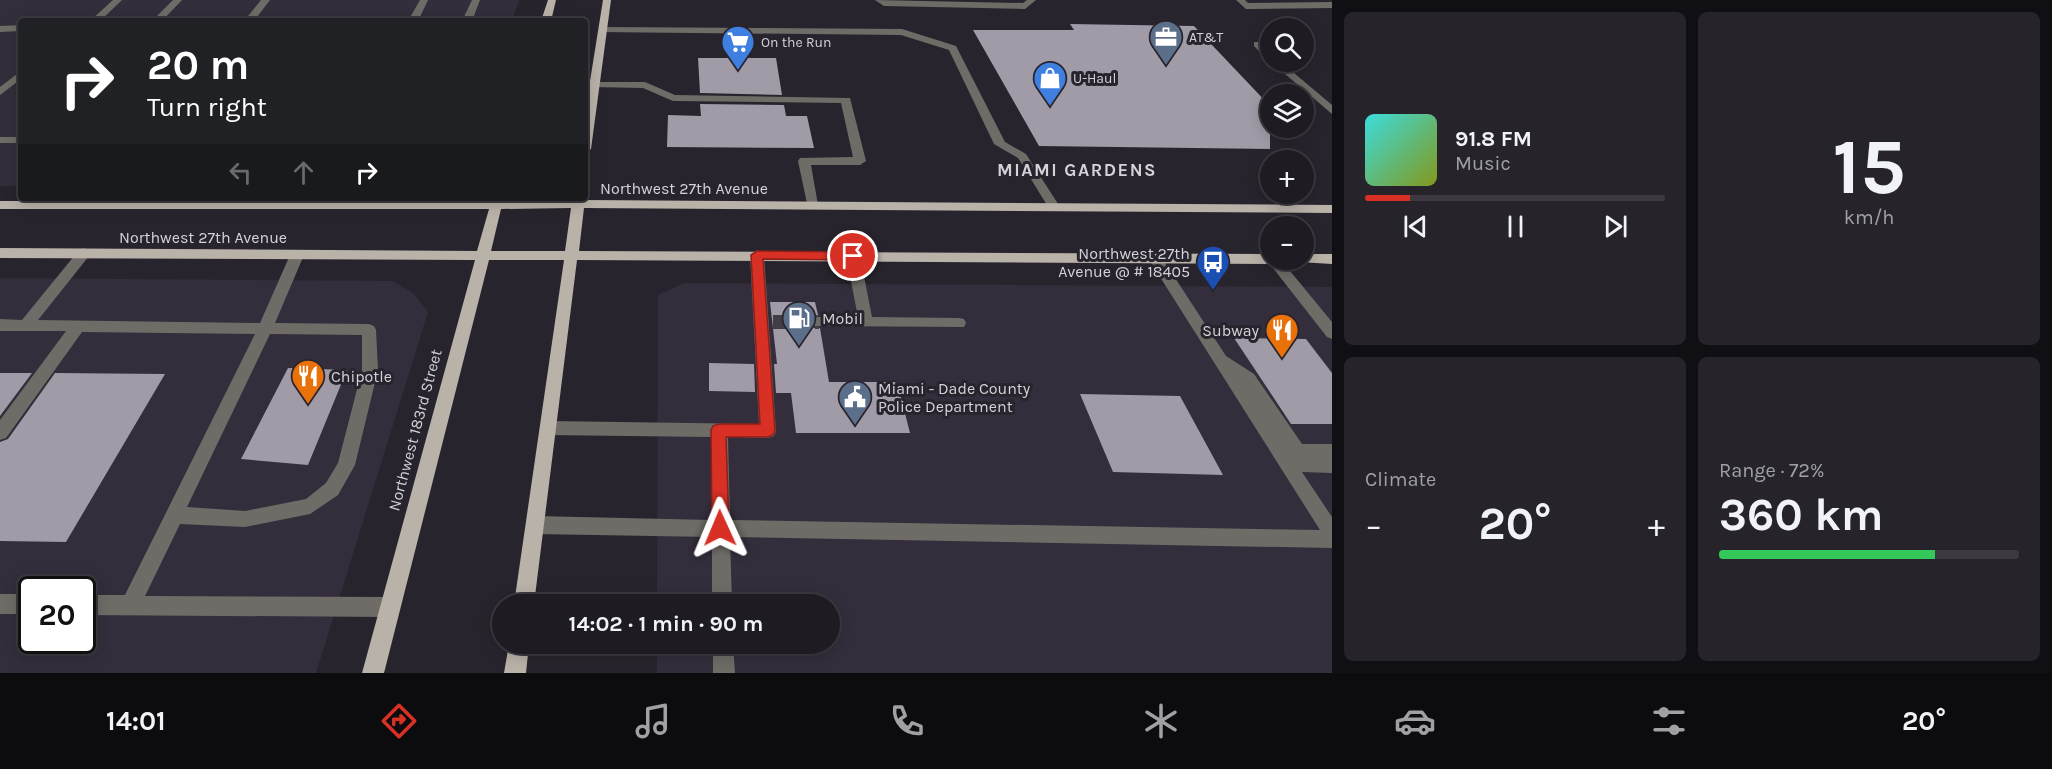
<!DOCTYPE html>
<meta charset="utf-8">
<style>
:root{--surface:#1e1b22;--page:#26242a;--text:#f1f3f6;--muted:#a1a1a5;--line:#3c3940;--accent:#d93025}
body{margin:0;font-family:Karla,sans-serif;background:var(--page);color:var(--text);height:100vh;display:flex;flex-direction:column;font-size:22px;white-space:nowrap}
*{box-sizing:border-box;margin:0}
p{font-size:20px;color:var(--muted)}
.icon{flex:none;width:33px;height:33px;fill:none;stroke:currentColor;stroke-width:2;stroke-linecap:round;stroke-linejoin:round}
.map{position:relative;flex:1;overflow:hidden}
.side{display:flex;flex-direction:column;gap:12px;padding:12px;background:#100f13;width:720px}
.side>*{flex:none}
.banner{position:absolute;left:18px;top:18px;width:570px;height:183px;border-radius:6px;box-shadow:0 3px 15px #0003,0 0 0 2px var(--line);background:#202124;color:#fff;overflow:hidden}
.fabs{position:absolute;left:1260px;top:18px;display:grid;gap:12px}
.fabs a{display:grid;place-items:center;width:54px;height:54px;border-radius:50%;background:var(--surface);box-shadow:0 3px 15px #0003,0 0 0 2px var(--line);font-size:30px}
.speed{position:absolute;left:18px;top:576px;display:flex;gap:12px;font-size:30px;font-weight:700;text-align:center}
.speed>*{display:grid;place-content:center;width:78px;height:78px;border-radius:50%;background:var(--surface);box-shadow:0 3px 15px #0003,0 0 0 2px var(--line);line-height:1}
.speed .limit{border:3px solid #111;border-radius:9px;background:#fff;color:#111}
.pin{position:absolute;display:grid;place-items:center;width:51px;height:51px;color:#fff;margin:-26px;border:3px solid #fff;border-radius:50%;box-shadow:0 2px 6px #0007}
.me{position:absolute;width:66px;margin:-33px;rotate:359deg;stroke-linejoin:round;filter:drop-shadow(0 0 4px #0008)}
.turn{display:flex;align-items:center;gap:21px;height:126px;padding:0 30px;font-size:27px}
.turn .icon{width:78px;height:78px;stroke-width:2.5}
.turn b{display:block;font-size:42px;line-height:51px}
.lanes{display:flex;align-items:center;height:57px;padding:0 30px;background:#0003;justify-content:center;gap:30px;direction:ltr}
.lanes .off{opacity:.35}
.big{font-size:45px;font-weight:700;line-height:1.1}
.side .tile{flex:1;display:flex;flex-direction:column;justify-content:center;gap:9px;min-width:0;padding:0 21px;border-radius:9px;background:var(--page)}
.side .dial{align-items:center;gap:0}
.dial b{font-size:78px;line-height:1}
.song{display:flex;align-items:center;gap:18px}
.cover{width:72px;height:72px;border-radius:9px;background:linear-gradient(135deg,hsl(180 70% 55%),hsl(70 70% 35%))}
.played{height:6px;border-radius:3px;background:linear-gradient(90deg,var(--accent) 15%,var(--line) 15%)}
.keys{display:flex;justify-content:space-around;direction:ltr}
.heat{display:flex;justify-content:space-between;align-items:center;font-size:33px;direction:ltr}
.charge{height:9px;border-radius:4px;background:linear-gradient(90deg,#34c759 72%,var(--line) 0)}
.side .tiles{flex:1;display:grid;gap:12px;grid-template-columns:repeat(2,1fr)}
.trip{position:absolute;left:492px;top:594px;width:348px;height:60px;border-radius:30px;background:var(--surface);box-shadow:0 3px 15px #0003,0 0 0 2px var(--line);font-weight:700;line-height:60px;text-align:center}
.dock{display:flex;height:96px;justify-content:space-around;align-items:center;background:#0c0b0e;color:var(--muted)}
.dock .icon{width:42px;height:42px}
.dock .active{color:var(--accent)}
.dock b{font-size:27px;color:var(--text)}
main{display:flex;flex:1;min-height:0}
.map>svg:first-child{display:block}
</style>
<main>
<div class="map">
<svg width="1332" height="673" viewBox="0 0 1332 673">
<rect width="100%" height="100%" fill="#28242d"/>
<path fill="#342d3b" fill-rule="evenodd" d="M0,0H519L512,21H21V186H0Z
M0,278L392,281L413,293L428,312L316,673H0ZM32,590H82V640H32Z
M684,283L1332,287V673H657V644H830V604H657L658,295Z"/>
<path fill="#a09ba6" d="M1070,24L1194,26L1270,106V149L1039,146L973,30H1074Z
M698,58H776L782,95L700,93Z
M700,104L784,105L786,116H807L814,148L667,147L668,115L701,116Z
M770,302H815L818,315L812,317L810,323L814,328H820L829,382H897L910,433H796L791,393H776L774,364H777Z
M1234,338L1306,339L1332,373V424H1291Z
M709,363L754,364L755,392L709,391Z
M288,368L347,370L308,465L241,459Z
M0,373H32L0,416Z
M55,373L165,374L66,542L0,541V442L8,439Z
M1080,394L1180,396L1223,475L1113,472Z"/>
<g fill="none" stroke-linecap="round" stroke-linejoin="round">
<path stroke="#423e47" stroke-width="14" stroke-dasharray="14 7" stroke-linecap="butt" d="M773,322H819"/>
<path fill="#6f6c67" fill-rule="evenodd" d="M113,0H122L100,21H90Z
M173,0H182L162,21H152Z
M261,0H270L254,21H244Z
M420,0H428L418,21H408Z
M472,0H480L472,21H462Z
M875,0L1023,3L1027,0H1036L1025,9L884,6Z
M1236,0H1245L1248,3L1332,2V8L1246,9Z
M21,25V31L0,32V26Z
M602,27L902,29L956,46L1005,142L1026,154L1060,207L1058,210H1050L1018,158L994,144L949,50L901,35L599,32V28Z
M1254,42H1260L1270,51V59L1266,58L1254,46Z
M1271,62H1281L1332,105V114Z
M21,71V79L0,95V87Z
M595,82H645L675,95L850,98L866,161L860,165H811L818,205L812,209L808,208L798,161L800,158L853,157L841,103L673,101L643,88L591,87L590,85Z
M0,137H21V143H0Z
M84,248L91,253L89,256L38,320L260,323L290,255L297,250L304,255L275,323L369,324L374,326L376,330L378,370L355,465L338,495L310,514L245,527L180,524L145,596L390,597L397,600L400,607L397,614L390,617L82,615V595H125L255,334L82,332L6,438L0,440V420L66,331H0V319L22,320L79,250ZM270,334L362,335V370L338,463L326,483L306,499L245,511L187,507Z
M757,250L764,255L776,431L774,436L768,438L728,437L730,520L1320,530L1148,258L1155,253L1160,255L1226,356L1254,374L1302,444H1332V473L1302,472L1332,517V548L730,537L732,604H712V537L535,534L528,531L526,525L528,519L535,516L711,520V437L548,435L542,433L540,428L542,423L548,421L759,424L750,255Z
M853,251L860,256L872,317L959,318L964,319L966,323L964,327L814,326L812,322L814,318L819,317H858L846,256Z
M1270,256V260H1281L1332,322V339L1327,337L1269,263L1267,260Z
M0,594H32V614H0Z
M713,644H733L735,673H713Z"/>
<path fill="#b9b2a9" fill-rule="evenodd" d="M548,0H556L551,21H541Z
M603,0H611L591,149L585,152V112Z
M492,198H504L503,201L572,200L573,198H585V200L1332,205V213L584,208L579,251L1270,254V260H1276L1270,264L577,260L534,604H514L564,260H489L384,673H362L475,260L0,258V248L477,251L489,209H0V201L445,202L491,201ZM571,208L565,251H491L501,209Z
M1304,254H1332V264L1299,262L1298,260H1304Z
M509,644H529L526,673H504Z"/>
</g>
<path fill="#d93025" stroke="#8d1f18" stroke-width="1.5" d="M757,251L853,252L859,256L853,260L763,259L775,430L773,435L768,437H726L729,528L726,534L720,536L714,534L712,528L711,430L713,426L719,424H760L751,255Z"/>
<defs>
<g id="office-pin" transform="scale(1.725)"><path d="M0 17L-7.5 6A9.5 9.5 0 1 1 7.5 6Z" fill="#5c6f8a" stroke="#28242d"/><path d="M-6-3h4V-5.5h4V-3h4V5H-6ZM-1-4.5V-3h2v-1.5ZM-6 0V1H6V0Z" fill="#fff"/></g>
<g id="supermarket-pin" transform="scale(1.725)"><path d="M0 17L-7.5 6A9.5 9.5 0 1 1 7.5 6Z" fill="#3f7fe0" stroke="#28242d"/><path d="M-6-5.5h2.5l.6 2H6L4.5 2H-2.5L-4.4-4H-6ZM-1.5 3.2a1.3 1.3 0 1 0 .1 0ZM3 3.2a1.3 1.3 0 1 0 .1 0Z" fill="#fff"/></g>
<g id="shop-pin" transform="scale(1.725)"><path d="M0 17L-7.5 6A9.5 9.5 0 1 1 7.5 6Z" fill="#3f7fe0" stroke="#28242d"/><path d="M-5-2.5h2.3a2.7 3.5 0 0 1 5.4 0H5L5.5 6h-11ZM-1.5-2.5h3a1.5 2.3 0 0 0-3 0Z" fill="#fff"/></g>
<g id="bus-pin" transform="scale(1.725)"><path d="M0 17L-7.5 6A9.5 9.5 0 1 1 7.5 6Z" fill="#1a4fb4" stroke="#28242d"/><path d="M-5-6H5V4H4V6H2V4H-2V6H-4V4H-5ZM-3.5-4V0h7V-4ZM-3.5 1.2v1.5H-2V1.2ZM2 1.2v1.5H3.5V1.2Z" fill="#fff"/></g>
<g id="fuel-pin" transform="scale(1.725)"><path d="M0 17L-7.5 6A9.5 9.5 0 1 1 7.5 6Z" fill="#5c6f8a" stroke="#28242d"/><path d="M-5.5-6h7V0h2V4h1.3V-2.5L3-4.5l.8-.8L6-3V5H2.5V1h-1V6h-7ZM-4.2-4.7v3.2H.2V-4.7Z" fill="#fff"/></g>
<g id="restaurant-pin" transform="scale(1.725)"><path d="M0 17L-7.5 6A9.5 9.5 0 1 1 7.5 6Z" fill="#e8710a" stroke="#28242d"/><path d="M-5-6h1v4h1v-4h1v4h1v-4h1v5L-1.5 .5V6h-2V.5L-5-1ZM5-6V6H3V1.5H1.5Q1.5-4 5-6Z" fill="#fff"/></g>
<g id="civic-pin" transform="scale(1.725)"><path d="M0 17L-7.5 6A9.5 9.5 0 1 1 7.5 6Z" fill="#5c6f8a" stroke="#28242d"/><path d="M-.6-6.5H3V-4.5H.6V-3L4-1V1h2V6H-6V1h2V-1L-.6-3ZM-1.2 2.5V6h2.4V2.5Z" fill="#fff"/></g>
</defs>
<g fill-rule="evenodd">
<use href="#office-pin" x="1166" y="37"/>
<use href="#supermarket-pin" x="738" y="42"/>
<use href="#shop-pin" x="1050" y="78"/>
<use href="#bus-pin" x="1213" y="262"/>
<use href="#fuel-pin" x="799" y="318"/>
<use href="#restaurant-pin" x="1282" y="330"/>
<use href="#restaurant-pin" x="308" y="376"/>
<use href="#civic-pin" x="855" y="397"/>
</g>
<g text-anchor="middle" dominant-baseline="central" stroke-width="6" stroke-linejoin="round" paint-order="stroke">
<g font-size="14" fill="#d4d2d8" stroke="#28242d" text-anchor="start">
<text x="1189" y="37">AT&amp;T</text>
<text x="761" y="42">On the Run</text>
<text x="1073" y="78">U-Haul</text>
</g>
<g font-size="16" fill="#d4d2d8" stroke="#28242d">
<text x="684" y="188">Northwest 27th Avenue</text>
<text x="203" y="237">Northwest 27th Avenue</text>
<text transform="translate(415 430) rotate(-75)">Northwest 183rd Street</text>
</g>
<g font-size="16" fill="#d4d2d8" stroke="#28242d" text-anchor="start">
<text x="1190" y="253" text-anchor="end">Northwest 27th<tspan x="1190" dy="18">Avenue @ # 18405</tspan></text>
<text x="822" y="318">Mobil</text>
<text x="1259" y="330" text-anchor="end">Subway</text>
<text x="331" y="376">Chipotle</text>
<text x="878" y="388">Miami - Dade County<tspan x="878" dy="18">Police Department</tspan></text>
</g>
<g font-size="18" font-weight="bold" letter-spacing="1.5" fill="#d4d2d8" stroke="#28242d">
<text x="1077" y="170">MIAMI GARDENS</text>
</g>
</g>
</svg>
<div class="fabs">
<a><svg class="icon" aria-label="search" viewBox="0 0 24 24"><circle cx="10" cy="10" r="6"/><path d="M15 15l6 6"/></svg></a>
<a><svg class="icon" aria-label="layers" viewBox="0 0 24 24"><path d="M12 4l9 5-9 5-9-5zM3 14l9 5 9-5"/></svg></a>
<a>+</a>
<a>−</a>
</div>
<div class="speed"><div class="limit">20</div></div>
<div class="pin" style="left:853px;top:256px;background:#d93025"><svg class="icon" aria-label="arrive" viewBox="0 0 24 24"><path d="M6 21V4h12l-3 4 3 4H6"/></svg></div>
<svg class="me" style="left:720px;top:528px" viewBox="-20 -20 40 40"><path d="M0-17L14 15 0 8-14 15z" fill="#d93025" stroke="#fff" stroke-width="4"/></svg>
<div class="trip">14:02 · 1 min · 90 m</div>
<div class="banner">
<div class="turn"><svg class="icon" aria-label="right" viewBox="0 0 24 24"><path d="M7 20v-9h11M14 6l5 5-5 5"/></svg><div><b>20 m</b>Turn right</div></div>
<div class="lanes"><svg class="icon off" aria-label="left" viewBox="0 0 24 24"><path d="M17 20v-9H6M10 6l-5 5 5 5"/></svg><svg class="icon off" aria-label="ahead" viewBox="0 0 24 24"><path d="M12 20V5M6 11l6-6 6 6"/></svg><svg class="icon" aria-label="right" viewBox="0 0 24 24"><path d="M7 20v-9h11M14 6l5 5-5 5"/></svg></div>
</div>
</div>
<section class="side">
<div class="tiles">
<div class="tile">
<div class="song"><i class="cover"></i><div><b>91.8 FM</b><p>Music</p></div></div>
<div class="played"></div>
<div class="keys"><svg class="icon" aria-label="previous" viewBox="0 0 24 24"><path d="M18 5L8 12l10 7zM5 5v14"/></svg><svg class="icon" aria-label="pause" viewBox="0 0 24 24"><path d="M8 5v14M16 5v14"/></svg><svg class="icon" aria-label="next" viewBox="0 0 24 24"><path d="M6 5l10 7-10 7zM19 5v14"/></svg></div>
</div>
<div class="tile dial"><b>15</b><p>km/h</p></div>
<div class="tile"><p>Climate</p>
<div class="heat"><a>−</a><b class="big">20°</b><a>+</a></div>
</div>
<div class="tile"><p>Range · 72%</p><b class="big">360 km</b><div class="charge"></div></div>
</div>
</section>
</main>
<nav class="dock">
<b>14:01</b>
<svg class="icon active" aria-label="directions" viewBox="0 0 24 24"><path d="M12 3l9 9-9 9-9-9zM9 14v-3h6M13 9l2 2-2 2"/></svg>
<svg class="icon" aria-label="music" viewBox="0 0 24 24"><path d="M9 18V5l10-2v13"/><circle cx="6" cy="18" r="3"/><circle cx="16" cy="16" r="3"/></svg>
<svg class="icon" aria-label="phone" viewBox="0 0 24 24"><path d="M5 4h4l2 5-3 2q2 4 5 5l2-3 5 2v4C11 20 4 13 5 4z"/></svg>
<svg class="icon" aria-label="climate" viewBox="0 0 24 24"><path d="M12 3v18M4 7l16 10M4 17L20 7"/></svg>
<svg class="icon" aria-label="car" viewBox="0 0 24 24"><path d="M5 17H2v-5l4-1 3-4h7l3 4 3 1v5h-3M9 17h6M6 11h13"/><circle cx="7" cy="17" r="2"/><circle cx="17" cy="17" r="2"/></svg>
<svg class="icon" aria-label="filters" viewBox="0 0 24 24"><path d="M4 7h16M4 17h16"/><circle cx="9" cy="7" r="2"/><circle cx="15" cy="17" r="2"/></svg>
<b>20°</b>
</nav>
